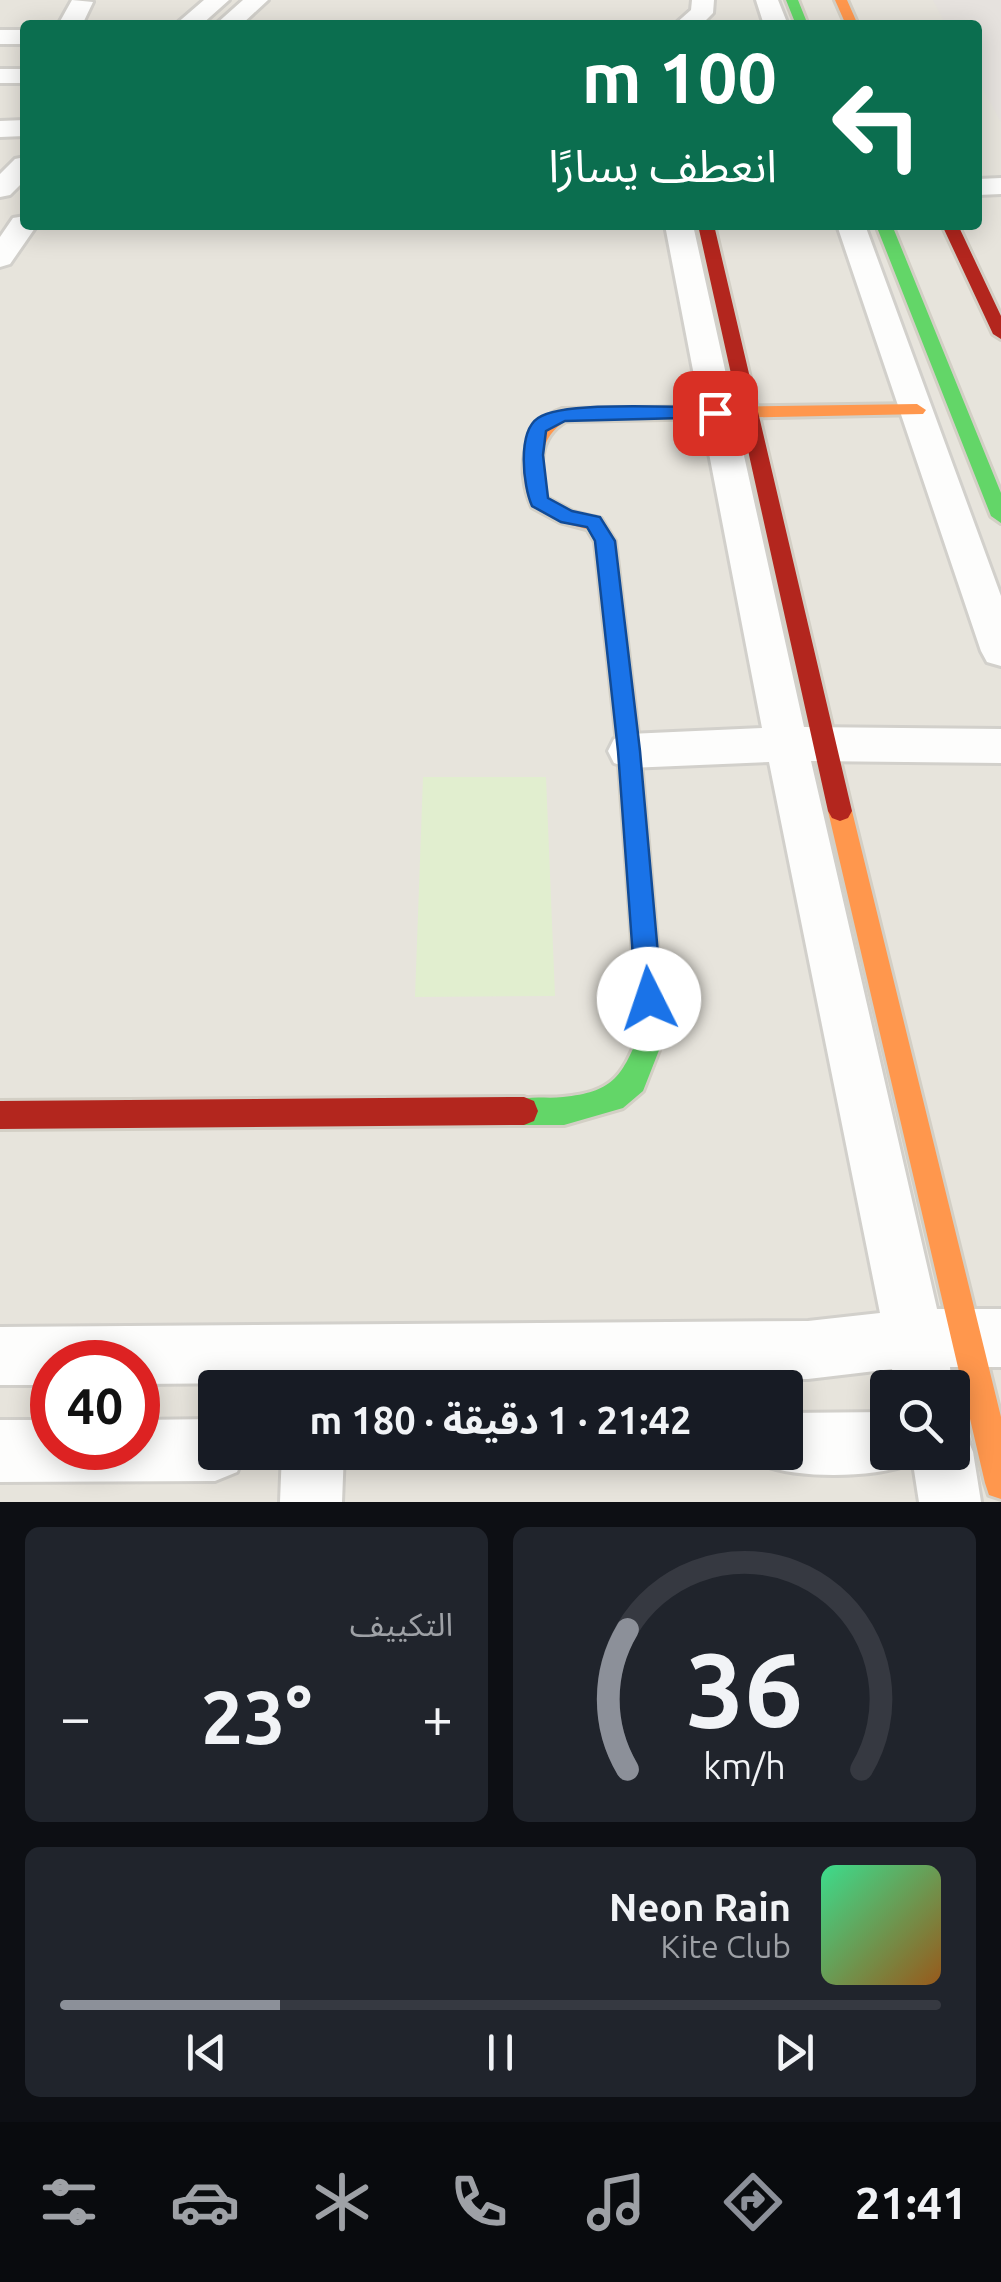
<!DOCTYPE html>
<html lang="ar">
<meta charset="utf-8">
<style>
:root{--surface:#171b24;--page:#20242c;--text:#f1f3f6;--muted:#9ea1a6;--line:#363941;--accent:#8c9099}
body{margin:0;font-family:Ubuntu,"Noto Sans Arabic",sans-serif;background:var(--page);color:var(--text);direction:rtl;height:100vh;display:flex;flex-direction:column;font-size:38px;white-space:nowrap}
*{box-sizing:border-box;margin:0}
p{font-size:32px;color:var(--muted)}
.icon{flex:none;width:55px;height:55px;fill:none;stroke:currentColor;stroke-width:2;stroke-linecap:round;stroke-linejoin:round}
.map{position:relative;height:1502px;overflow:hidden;direction:ltr}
.sheet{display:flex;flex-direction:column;gap:25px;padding:25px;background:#0d0f14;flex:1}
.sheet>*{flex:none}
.banner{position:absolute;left:20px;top:20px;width:962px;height:210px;border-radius:10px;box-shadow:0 5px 25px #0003;direction:rtl;background:#0b6e4f;color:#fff;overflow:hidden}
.controls{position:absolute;left:870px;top:1370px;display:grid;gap:20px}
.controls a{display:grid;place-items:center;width:100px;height:100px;border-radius:10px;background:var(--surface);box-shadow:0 5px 25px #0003;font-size:50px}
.speed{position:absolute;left:30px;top:1340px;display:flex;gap:20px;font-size:50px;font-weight:700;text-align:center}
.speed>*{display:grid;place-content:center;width:130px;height:130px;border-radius:50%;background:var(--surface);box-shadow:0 5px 25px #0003;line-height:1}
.speed .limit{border:15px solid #d22;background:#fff;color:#111}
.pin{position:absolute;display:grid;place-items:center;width:85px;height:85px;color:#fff;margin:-42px;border-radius:20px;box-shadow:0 5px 15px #0006}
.me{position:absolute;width:110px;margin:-55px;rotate:356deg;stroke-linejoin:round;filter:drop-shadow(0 0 8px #0008)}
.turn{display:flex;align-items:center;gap:35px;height:210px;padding:0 40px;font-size:45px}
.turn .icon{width:130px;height:130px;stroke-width:2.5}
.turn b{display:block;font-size:70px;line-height:85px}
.big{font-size:75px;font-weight:700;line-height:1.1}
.sheet .card{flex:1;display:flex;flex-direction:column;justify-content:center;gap:15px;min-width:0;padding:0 35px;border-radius:15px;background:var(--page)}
.sheet .dial{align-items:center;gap:0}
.dial svg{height:260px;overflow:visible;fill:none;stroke:var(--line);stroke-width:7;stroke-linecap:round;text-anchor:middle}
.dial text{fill:var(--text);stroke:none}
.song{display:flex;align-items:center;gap:30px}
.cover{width:120px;height:120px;border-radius:15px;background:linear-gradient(135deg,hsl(150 70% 55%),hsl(30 70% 35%))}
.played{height:10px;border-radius:5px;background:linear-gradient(90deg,var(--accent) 25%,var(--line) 25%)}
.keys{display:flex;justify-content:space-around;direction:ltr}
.heat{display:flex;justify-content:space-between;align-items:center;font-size:55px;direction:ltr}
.sheet .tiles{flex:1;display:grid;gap:25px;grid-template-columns:1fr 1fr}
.card:last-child{grid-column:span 2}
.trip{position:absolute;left:198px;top:1370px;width:605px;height:100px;border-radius:10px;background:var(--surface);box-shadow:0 5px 25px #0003;font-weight:700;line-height:100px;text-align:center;direction:rtl}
.tabs{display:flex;height:160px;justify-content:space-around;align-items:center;background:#090b0e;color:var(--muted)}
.tabs .icon{width:70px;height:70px}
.tabs .on{color:var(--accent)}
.tabs b{font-size:45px;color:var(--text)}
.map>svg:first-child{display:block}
</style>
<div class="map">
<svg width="1001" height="1502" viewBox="0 0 1001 1502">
<rect width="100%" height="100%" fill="#f4f2ee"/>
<path fill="#e7e4dc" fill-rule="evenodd" d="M0,0H938L951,25H25V225H978V72L1001,115V1502H0ZM52,1362H138V1448H52ZM215,1388H785V1452H215ZM888,1388H952V1452H888Z"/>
<path fill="#e6e2de" d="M933,0H1001V122L978,80V25H946Z"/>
<path fill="#e1eecf" d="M423,777H546L555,996L415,997Z"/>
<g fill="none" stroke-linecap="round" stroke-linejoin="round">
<g stroke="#d2d0cb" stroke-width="6">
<path id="street" d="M72,0L93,2L82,25H58Z
M204,0H229L201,25H175Z
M243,0H268L241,25H215Z
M692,0H714L713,13L701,25H674L691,10Z
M756,0H778L788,25H764Z
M0,30H25V44H0Z
M0,69H25V83H0Z
M25,120V136L0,137V121Z
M25,157V180L10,195L0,197V174L15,159Z
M1001,178V194L978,195V179Z
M25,216V225H37L10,264L0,267V237L13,218Z
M665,225H693L804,727L1001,729V763L811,761L937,1309H1001V1367H950L952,1393V1388H895L892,1369L808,1379L138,1384V1362H52V1385H0V1327L808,1321L880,1313L769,762L629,768L614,763L608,751L614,739L629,734L762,728Z
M837,225H865L1001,596V666L987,662L981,651Z
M888,1412V1452H952V1426L964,1430L973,1452L981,1502H919L912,1457L910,1464C873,1478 800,1479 763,1465L758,1452H785V1413Z
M215,1419V1452H245L237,1472L215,1481L0,1482V1420H52V1448H138V1420Z
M282,1452H344L342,1502H280Z"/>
</g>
<g stroke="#d3cfc5" stroke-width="6">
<path id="fast" d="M786,0H798L808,25H796Z
M876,225H892L1001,493V523L991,516Z
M594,517L601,519L615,541L640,751L665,1035L643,1091L623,1108L564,1125H524L514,1121L510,1111L514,1101C530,1095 546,1099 563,1097C612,1092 621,1078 639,1035L618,751L595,542L584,524Z"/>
</g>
<g stroke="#d3cfc5" stroke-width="6">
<path id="slow" d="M835,0H847L858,25H846Z
M917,404L926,410L923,414L566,421C537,438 539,469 547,498L573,512L601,519L604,524L594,531L560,522L532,507C516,472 521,423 562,409Z
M840,801L848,804L852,811L1001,1417V1499L989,1495L985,1483L828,811L832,804Z"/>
</g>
<g stroke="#d3cfc5" stroke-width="6">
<path id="jam" d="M698,225H714L852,811L848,818L840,821L832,818L828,811Z
M942,225H958L1001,316V339L993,334Z
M524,1097L534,1101L538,1111L534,1121L524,1125L0,1129V1101Z"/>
</g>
<use href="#street" fill="#fdfdfc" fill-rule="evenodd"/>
<use href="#fast" fill="#63d668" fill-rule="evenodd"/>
<use href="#slow" fill="#ff974d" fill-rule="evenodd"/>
<use href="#jam" fill="#b3261e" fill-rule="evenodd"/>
</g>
<path fill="#1a73e8" stroke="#114b97" stroke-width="2.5" d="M715,407L722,409V417L565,421L546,431L543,455L548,498L572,511L600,517L615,541L640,751L662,999L658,1008L649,1012L639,1008L636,999L618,751L595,541L587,527L561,522L532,506C523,486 517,432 538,418C564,400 679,408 715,407Z"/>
</svg>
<div class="controls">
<a><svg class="icon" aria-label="search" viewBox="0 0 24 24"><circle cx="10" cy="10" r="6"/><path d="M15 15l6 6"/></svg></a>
</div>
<div class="speed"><div class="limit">40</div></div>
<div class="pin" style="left:715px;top:413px;background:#d93025"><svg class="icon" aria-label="arrive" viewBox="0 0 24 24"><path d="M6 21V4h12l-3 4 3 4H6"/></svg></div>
<svg class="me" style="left:649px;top:999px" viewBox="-20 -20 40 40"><circle r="19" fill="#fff"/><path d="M0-13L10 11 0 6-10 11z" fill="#1a73e8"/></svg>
<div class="trip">21:42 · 1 دقيقة · 180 m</div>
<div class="banner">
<div class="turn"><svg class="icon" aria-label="left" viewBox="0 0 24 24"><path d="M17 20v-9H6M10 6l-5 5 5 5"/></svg><div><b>100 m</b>انعطف يسارًا</div></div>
</div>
</div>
<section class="sheet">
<div class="tiles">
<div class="card dial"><svg viewBox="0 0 100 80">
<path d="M14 69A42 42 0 1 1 86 69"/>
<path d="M14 69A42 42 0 0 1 14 26" stroke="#8c9099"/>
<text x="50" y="56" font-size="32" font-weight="700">36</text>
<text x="50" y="72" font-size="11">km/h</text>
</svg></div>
<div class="card"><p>التكييف</p>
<div class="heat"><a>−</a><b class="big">23°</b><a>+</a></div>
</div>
<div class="card">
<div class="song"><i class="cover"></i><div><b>Neon Rain</b><p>Kite Club</p></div></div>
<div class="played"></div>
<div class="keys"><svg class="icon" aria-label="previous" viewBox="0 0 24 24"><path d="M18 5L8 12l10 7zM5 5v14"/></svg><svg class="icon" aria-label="pause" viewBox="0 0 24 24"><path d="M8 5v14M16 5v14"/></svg><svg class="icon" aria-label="next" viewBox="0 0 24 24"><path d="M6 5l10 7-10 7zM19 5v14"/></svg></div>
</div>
</div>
</section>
<nav class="tabs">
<b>21:41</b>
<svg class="icon on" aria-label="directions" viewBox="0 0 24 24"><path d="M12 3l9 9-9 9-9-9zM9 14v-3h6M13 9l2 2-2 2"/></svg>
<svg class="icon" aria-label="music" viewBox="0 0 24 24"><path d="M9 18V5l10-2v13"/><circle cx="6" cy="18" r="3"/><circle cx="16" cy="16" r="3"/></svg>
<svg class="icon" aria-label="phone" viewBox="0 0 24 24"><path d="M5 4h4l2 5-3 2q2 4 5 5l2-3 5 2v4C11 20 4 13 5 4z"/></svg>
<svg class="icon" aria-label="climate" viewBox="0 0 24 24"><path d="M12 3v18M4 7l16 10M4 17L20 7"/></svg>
<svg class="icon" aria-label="car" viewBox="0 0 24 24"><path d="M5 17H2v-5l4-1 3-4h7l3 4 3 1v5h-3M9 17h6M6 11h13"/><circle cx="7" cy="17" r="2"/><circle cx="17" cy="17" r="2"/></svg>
<svg class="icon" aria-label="filters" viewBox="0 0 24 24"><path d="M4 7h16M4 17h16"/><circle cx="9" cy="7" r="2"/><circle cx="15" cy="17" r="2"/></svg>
</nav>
